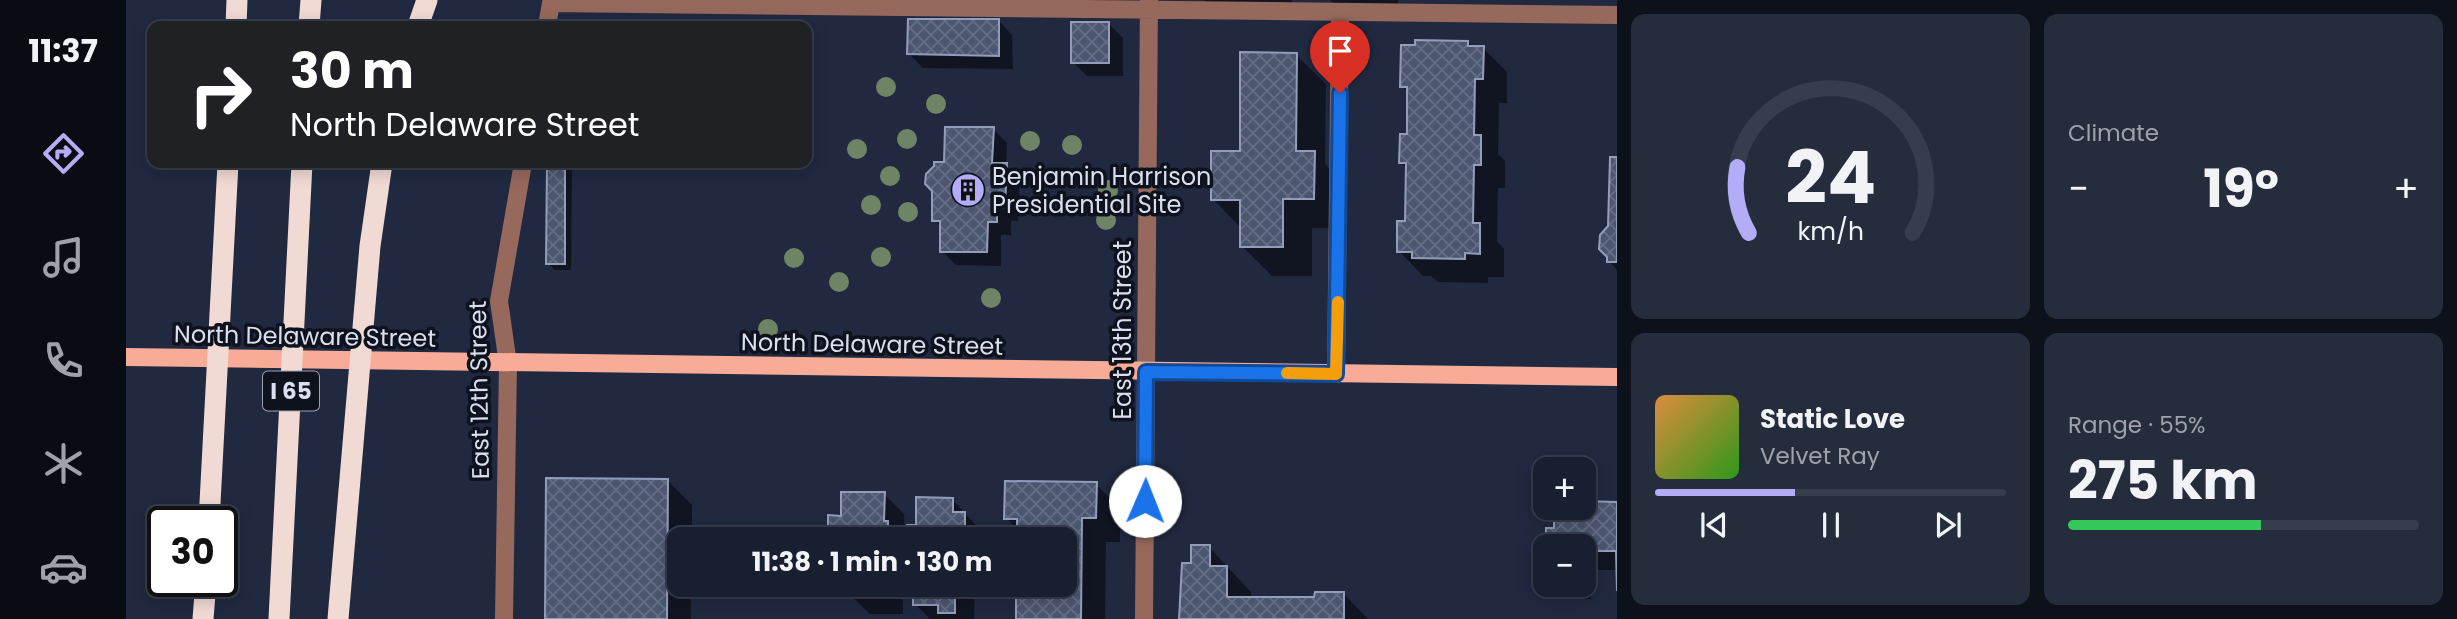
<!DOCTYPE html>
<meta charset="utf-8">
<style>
:root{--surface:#181f30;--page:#252c3c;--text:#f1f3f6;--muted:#9fa2ab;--line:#363d4c;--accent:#b5acf8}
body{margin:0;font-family:Poppins,sans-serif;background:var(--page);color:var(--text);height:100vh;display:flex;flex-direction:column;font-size:26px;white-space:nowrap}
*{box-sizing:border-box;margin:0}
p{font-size:23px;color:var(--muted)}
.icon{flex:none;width:38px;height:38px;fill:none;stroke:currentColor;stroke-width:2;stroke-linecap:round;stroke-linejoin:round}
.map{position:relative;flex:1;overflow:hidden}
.drawer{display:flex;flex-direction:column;gap:14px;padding:14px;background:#0d111a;width:840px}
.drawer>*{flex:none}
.hud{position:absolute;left:21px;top:21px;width:665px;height:147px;border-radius:14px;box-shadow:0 4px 18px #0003,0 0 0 2px var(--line);background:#202124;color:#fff;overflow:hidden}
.controls{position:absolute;left:1407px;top:457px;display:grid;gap:14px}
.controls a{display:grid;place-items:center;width:63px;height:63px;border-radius:14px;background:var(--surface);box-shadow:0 4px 18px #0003,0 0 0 2px var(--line);font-size:35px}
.speed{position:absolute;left:21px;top:506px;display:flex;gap:14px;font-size:35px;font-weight:700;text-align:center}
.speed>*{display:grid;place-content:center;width:91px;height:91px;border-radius:50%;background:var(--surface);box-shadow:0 4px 18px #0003,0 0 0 2px var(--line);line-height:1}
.speed .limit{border:4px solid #111;border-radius:10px;background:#fff;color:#111}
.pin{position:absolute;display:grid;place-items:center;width:60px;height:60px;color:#fff;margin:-72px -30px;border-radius:50% 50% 50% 0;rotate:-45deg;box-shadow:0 0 7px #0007}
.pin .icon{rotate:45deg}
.me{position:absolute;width:77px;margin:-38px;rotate:1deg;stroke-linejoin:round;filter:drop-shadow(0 0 5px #0008)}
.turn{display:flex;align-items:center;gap:24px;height:147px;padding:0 28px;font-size:32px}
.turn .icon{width:91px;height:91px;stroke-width:2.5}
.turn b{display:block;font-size:49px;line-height:60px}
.big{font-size:52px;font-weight:700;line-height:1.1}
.drawer .widget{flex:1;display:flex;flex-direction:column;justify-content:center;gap:10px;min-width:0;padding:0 24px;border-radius:14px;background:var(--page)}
.drawer .dial{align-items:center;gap:0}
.dial svg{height:182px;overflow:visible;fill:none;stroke:var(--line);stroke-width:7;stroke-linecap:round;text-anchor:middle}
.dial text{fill:var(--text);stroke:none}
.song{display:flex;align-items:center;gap:21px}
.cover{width:84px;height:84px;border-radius:10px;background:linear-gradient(135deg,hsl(30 70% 55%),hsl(110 70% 35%))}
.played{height:7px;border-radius:4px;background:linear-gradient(90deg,var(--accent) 40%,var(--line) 40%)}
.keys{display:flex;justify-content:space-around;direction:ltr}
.heat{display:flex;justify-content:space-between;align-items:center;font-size:38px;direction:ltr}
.charge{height:10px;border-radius:5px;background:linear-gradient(90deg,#34c759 55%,var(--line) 0)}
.drawer .tiles{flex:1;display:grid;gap:14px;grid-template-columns:repeat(2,1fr)}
.trip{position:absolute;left:541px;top:527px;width:410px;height:70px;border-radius:14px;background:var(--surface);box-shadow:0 4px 18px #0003,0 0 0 2px var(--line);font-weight:700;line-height:70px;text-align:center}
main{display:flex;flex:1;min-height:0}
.tab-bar{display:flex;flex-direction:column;width:126px;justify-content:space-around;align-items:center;background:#0a0c13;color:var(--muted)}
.tab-bar .icon{width:49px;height:49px}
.tab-bar .current{color:var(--accent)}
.tab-bar b{font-size:32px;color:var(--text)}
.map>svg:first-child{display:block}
</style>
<main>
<nav class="tab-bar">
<b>11:37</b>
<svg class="icon current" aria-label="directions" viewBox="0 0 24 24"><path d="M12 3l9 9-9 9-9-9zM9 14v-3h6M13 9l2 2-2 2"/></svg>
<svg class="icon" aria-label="music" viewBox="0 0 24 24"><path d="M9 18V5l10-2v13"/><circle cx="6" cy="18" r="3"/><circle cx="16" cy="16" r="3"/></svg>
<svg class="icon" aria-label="phone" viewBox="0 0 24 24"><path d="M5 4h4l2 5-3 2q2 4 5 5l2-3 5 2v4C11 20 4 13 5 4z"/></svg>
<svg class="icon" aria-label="climate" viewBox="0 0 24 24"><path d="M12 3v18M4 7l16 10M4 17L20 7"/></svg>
<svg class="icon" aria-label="car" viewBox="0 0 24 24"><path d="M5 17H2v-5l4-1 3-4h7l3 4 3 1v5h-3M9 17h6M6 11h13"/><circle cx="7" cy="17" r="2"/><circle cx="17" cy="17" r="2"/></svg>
</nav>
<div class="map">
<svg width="1491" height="619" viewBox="0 0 1491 619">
<defs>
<pattern id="building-cross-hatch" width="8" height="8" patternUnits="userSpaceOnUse" patternTransform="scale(1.75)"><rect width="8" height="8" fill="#4c5670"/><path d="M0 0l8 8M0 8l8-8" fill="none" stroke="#656e85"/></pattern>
</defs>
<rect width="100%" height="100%" fill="#202940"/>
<path fill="#0007" fill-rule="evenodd" d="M1078,0H1166V20L1098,19Z
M1204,0H1272V12H1216Z
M872,20L886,35L887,69L797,68L783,54Z
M983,24L997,38V76H961L947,62Z
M1342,42L1347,47L1357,48L1381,72V103H1373L1372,154L1379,161V188H1372L1371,241L1378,249V277H1362V283L1312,282L1305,276H1297L1273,251L1281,223V169L1275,162L1282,136L1283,94L1276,86Z
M1170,55L1200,84L1199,164L1218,183L1217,228H1186V276H1146L1116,246V229L1087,199Z
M867,129L881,143L880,165L894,179L892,221H885V235H875V266L830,265L816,251V228L808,220L820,164Z
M1491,159V270L1483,261Z
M423,163H440L446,168L445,270H429L422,263Z
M541,480L566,505V539H553V584H565V619H421Z
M970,484L994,509V542H980L979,619H892L938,584V539H893V531L880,518Z
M758,494L778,514L779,539H704L717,517Z
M826,499L858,534V539H783L792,527Z
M1458,503L1491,504V570H1465V599H1440L1425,584H1458V546H1421L1430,530V508H1458Z
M1083,547L1125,592V599H1190L1218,594L1242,619H1054L1067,565Z
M713,584H777V614H744ZM731,593H766V597L734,596Z
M789,584H849L848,619H804L789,604Z"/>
<path fill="url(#building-cross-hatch)" stroke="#929dba" stroke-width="2" d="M782,19H873V56L781,54Z
M945,22H983V63H945Z
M1289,40L1342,41V46H1358L1357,79H1349L1348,135H1355V165H1348L1347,223H1354V254L1339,253V259L1286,258V252H1271V221H1279L1280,163H1273L1274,134H1281V87H1274L1275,45H1289Z
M1114,52L1171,53L1170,151H1189L1188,199H1157V247H1114V200H1085V151H1114Z
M819,127H868L866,163H881L879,207L871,208V222H862L861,252H814V221H806V191L799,184L800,174L808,166V162H818Z
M1484,157H1491V262H1481V257L1473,249L1474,235L1482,226Z
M421,163H439V264H420Z
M420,478L542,479L541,619H419Z
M879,481L971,482L970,518H956L955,619H890V584H938V539H891V519H878Z
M715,492H759L758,521H762V539H702V515L715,516Z
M790,497L827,498V512H839V539H781V525H790Z
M1458,501L1491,502V591L1490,551H1458V546H1419V580L1420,528H1428V508H1458Z
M1065,545H1084V566H1101V597H1188L1189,592H1218V619H1053L1056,563H1065Z
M722,584H757V595H722Z
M787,584H829V613H812V605H787Z"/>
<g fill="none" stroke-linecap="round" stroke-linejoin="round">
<path stroke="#96695c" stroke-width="18" d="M421,26L425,3L1491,15
M1210,374L1214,12
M378,619L382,364L373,301L397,163
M1018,619L1023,0"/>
<path stroke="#f8ac97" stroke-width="18" d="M0,357L1491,377"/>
<path stroke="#f1dad3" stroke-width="21" d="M110,26L111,0
M183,26L185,0
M292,26L301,0
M83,522L102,163
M77,619L80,581
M153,619L176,163
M212,619L244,246L256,163"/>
</g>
<g fill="#6e8464">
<circle cx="760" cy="87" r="10"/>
<circle cx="810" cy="104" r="10"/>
<circle cx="781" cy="139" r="10"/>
<circle cx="904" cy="141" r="10"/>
<circle cx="946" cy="145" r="10"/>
<circle cx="731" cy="149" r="10"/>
<circle cx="764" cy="176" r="10"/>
<circle cx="982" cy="190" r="10"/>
<circle cx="745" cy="205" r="10"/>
<circle cx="782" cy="212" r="10"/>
<circle cx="980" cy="220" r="10"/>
<circle cx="755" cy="257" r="10"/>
<circle cx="668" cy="258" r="10"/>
<circle cx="713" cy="282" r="10"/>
<circle cx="865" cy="298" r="10"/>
<circle cx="642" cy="329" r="10"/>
</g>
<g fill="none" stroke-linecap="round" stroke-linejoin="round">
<g stroke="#114b97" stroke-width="18">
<path id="route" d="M1019,501L1020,372L1210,374L1214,93"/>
</g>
<use href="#route" stroke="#1a73e8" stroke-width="12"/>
<path stroke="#f59e0b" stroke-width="12" d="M1161,373L1210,374L1212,302"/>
</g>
<defs>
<g id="building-disc" transform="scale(1.75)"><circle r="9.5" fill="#b5acf8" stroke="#0e121d"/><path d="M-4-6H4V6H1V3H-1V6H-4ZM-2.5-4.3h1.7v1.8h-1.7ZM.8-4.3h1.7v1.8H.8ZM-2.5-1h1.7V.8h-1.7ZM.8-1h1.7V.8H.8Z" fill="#111"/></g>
</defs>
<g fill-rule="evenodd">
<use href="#building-disc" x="842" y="190"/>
</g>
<g text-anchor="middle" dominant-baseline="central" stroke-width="7" stroke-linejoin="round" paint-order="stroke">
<rect fill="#0e121d" stroke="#9ca2b0" stroke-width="2" x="137" y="371.5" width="56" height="39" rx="5"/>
<g font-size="23" font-weight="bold" fill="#d9dfef">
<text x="165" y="391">I 65</text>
</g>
<g font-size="24" fill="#d9dfef" stroke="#0e121d" text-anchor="start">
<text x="866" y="176">Benjamin Harrison<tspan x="866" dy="28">Presidential Site</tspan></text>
</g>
<g font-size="24" fill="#d9dfef" stroke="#0e121d">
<text transform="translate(996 330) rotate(-90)">East 13th Street</text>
<text transform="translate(179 336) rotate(1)">North Delaware Street</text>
<text transform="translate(746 344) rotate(1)">North Delaware Street</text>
<text transform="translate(353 390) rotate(-91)">East 12th Street</text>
</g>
</g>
</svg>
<div class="controls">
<a>+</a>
<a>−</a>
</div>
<div class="speed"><div class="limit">30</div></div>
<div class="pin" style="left:1214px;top:93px;background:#d93025"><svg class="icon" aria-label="arrive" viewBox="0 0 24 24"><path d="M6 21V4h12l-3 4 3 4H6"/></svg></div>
<svg class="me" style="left:1019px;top:501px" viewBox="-20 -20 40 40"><circle r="19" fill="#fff"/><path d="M0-13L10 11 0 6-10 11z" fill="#1a73e8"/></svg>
<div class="trip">11:38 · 1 min · 130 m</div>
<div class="hud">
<div class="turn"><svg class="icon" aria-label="right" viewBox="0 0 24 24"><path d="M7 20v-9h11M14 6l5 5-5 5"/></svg><div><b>30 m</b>North Delaware Street</div></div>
</div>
</div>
<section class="drawer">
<div class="tiles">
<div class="widget dial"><svg viewBox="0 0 100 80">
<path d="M14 69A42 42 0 1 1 86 69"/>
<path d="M14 69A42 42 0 0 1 9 40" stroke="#b5acf8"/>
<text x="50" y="56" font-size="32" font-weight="700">24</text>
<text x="50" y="72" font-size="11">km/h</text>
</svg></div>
<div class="widget"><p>Climate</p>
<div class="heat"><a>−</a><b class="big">19°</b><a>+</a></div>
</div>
<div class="widget">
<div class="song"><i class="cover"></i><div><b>Static Love</b><p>Velvet Ray</p></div></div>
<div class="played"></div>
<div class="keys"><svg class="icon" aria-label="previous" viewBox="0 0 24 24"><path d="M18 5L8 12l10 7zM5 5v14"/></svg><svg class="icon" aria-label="pause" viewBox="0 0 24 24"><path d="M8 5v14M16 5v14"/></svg><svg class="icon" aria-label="next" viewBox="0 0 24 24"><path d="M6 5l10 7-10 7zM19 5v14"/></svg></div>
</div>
<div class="widget"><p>Range · 55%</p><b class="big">275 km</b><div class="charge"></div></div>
</div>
</section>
</main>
